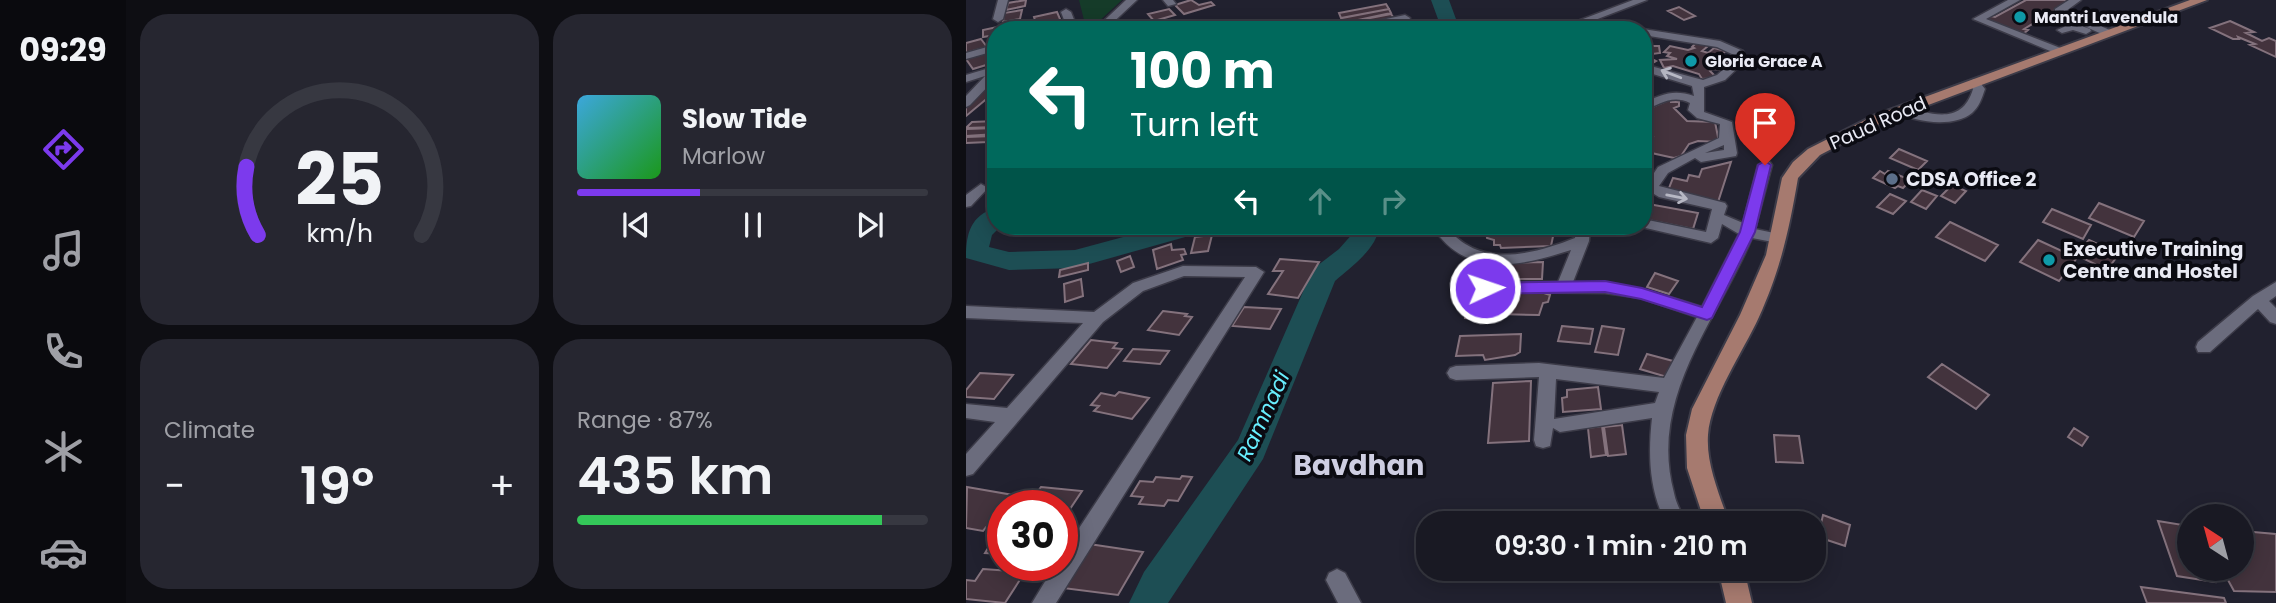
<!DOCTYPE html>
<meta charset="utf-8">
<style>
:root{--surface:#191923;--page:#262630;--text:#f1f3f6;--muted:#9fa0a6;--line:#373841;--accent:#7c3aed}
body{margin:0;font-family:Poppins,sans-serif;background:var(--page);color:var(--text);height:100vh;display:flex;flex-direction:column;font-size:26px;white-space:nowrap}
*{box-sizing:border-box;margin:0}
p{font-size:23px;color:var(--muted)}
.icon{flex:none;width:38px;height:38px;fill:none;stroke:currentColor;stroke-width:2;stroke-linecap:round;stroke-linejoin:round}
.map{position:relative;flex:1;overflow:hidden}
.panel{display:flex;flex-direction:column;gap:14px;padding:14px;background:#0e0e13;width:840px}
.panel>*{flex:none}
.top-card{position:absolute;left:21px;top:21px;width:665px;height:214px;border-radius:28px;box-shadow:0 4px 18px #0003,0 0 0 2px var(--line);background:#00695c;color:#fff;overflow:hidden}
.needle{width:46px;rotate:324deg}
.tools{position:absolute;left:1211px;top:504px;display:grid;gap:14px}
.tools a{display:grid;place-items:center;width:77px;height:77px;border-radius:50%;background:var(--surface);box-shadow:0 4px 18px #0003,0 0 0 2px var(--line);font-size:35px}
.speed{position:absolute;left:21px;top:490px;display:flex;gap:14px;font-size:35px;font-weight:700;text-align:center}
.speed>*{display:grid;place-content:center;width:91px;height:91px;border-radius:50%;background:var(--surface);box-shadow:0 4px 18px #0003,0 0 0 2px var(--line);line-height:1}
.speed .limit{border:10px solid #d22;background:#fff;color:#111}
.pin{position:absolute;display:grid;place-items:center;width:60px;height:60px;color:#fff;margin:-72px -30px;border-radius:50% 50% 50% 0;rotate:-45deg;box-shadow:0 0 7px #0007}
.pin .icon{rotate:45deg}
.me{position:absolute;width:77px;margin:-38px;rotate:87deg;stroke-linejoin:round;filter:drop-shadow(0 0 5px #0008)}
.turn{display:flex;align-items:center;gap:24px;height:147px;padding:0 28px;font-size:32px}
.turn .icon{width:91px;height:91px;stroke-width:2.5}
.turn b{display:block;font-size:49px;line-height:60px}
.lanes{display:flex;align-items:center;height:66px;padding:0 28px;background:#0003;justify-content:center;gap:35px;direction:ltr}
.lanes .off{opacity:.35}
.big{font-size:52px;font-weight:600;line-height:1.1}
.panel .widget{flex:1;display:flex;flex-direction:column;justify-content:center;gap:10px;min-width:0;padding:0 24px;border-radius:28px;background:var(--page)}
.panel .dial{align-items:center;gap:0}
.dial svg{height:182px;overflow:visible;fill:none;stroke:var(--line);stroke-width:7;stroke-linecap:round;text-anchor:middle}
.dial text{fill:var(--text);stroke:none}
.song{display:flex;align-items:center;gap:21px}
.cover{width:84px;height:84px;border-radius:10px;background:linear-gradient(135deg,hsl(200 70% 55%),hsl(120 70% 35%))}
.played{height:7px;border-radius:4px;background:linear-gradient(90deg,var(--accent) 35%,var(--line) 35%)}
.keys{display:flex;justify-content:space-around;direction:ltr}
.heat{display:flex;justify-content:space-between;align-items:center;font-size:38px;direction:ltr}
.charge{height:10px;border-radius:5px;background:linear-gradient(90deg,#34c759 87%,var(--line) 0)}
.panel .tiles{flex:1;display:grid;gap:14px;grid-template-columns:repeat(2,1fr)}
.trip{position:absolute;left:450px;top:511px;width:410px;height:70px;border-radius:28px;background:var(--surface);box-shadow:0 4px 18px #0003,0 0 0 2px var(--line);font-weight:600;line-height:70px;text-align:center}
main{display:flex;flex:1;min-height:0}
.tabs{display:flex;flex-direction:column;width:126px;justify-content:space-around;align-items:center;background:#0a0a0e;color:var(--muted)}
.tabs .icon{width:49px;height:49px}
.tabs .on{color:var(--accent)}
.tabs b{font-size:32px;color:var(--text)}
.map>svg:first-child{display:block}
</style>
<main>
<nav class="tabs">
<b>09:29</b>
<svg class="icon on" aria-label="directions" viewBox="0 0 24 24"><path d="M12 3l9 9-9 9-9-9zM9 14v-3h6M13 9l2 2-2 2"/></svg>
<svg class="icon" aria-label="music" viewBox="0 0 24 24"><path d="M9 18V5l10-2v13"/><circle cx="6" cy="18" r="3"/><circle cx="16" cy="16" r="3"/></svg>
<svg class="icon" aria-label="phone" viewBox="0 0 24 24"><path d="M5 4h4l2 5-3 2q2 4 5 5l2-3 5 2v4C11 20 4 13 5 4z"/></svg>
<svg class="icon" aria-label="climate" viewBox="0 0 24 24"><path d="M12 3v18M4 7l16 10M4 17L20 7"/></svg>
<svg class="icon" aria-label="car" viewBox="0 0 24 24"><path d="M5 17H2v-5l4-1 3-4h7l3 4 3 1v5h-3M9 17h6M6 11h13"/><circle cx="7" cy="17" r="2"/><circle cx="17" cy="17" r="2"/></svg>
</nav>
<section class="panel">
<div class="tiles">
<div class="widget dial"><svg viewBox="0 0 100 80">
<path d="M14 69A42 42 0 1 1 86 69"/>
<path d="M14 69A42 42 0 0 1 9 39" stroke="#7c3aed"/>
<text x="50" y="56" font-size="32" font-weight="700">25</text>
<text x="50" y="72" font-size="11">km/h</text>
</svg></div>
<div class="widget">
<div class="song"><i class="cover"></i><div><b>Slow Tide</b><p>Marlow</p></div></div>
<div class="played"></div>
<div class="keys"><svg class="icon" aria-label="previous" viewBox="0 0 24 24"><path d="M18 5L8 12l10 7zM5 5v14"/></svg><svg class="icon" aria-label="pause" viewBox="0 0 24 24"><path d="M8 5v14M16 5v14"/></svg><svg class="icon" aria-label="next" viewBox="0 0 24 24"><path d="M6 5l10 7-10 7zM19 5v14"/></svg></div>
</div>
<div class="widget"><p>Climate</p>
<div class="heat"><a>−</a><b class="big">19°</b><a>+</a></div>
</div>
<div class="widget"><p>Range · 87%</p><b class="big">435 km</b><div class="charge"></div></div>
</div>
</section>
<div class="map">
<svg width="1310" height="603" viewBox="0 0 1310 603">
<rect width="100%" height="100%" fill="#21212f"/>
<path fill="#153b29" d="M113,0H156L131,23L119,24Z"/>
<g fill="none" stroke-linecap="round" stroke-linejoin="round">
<path fill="#1d4e54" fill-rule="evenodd" d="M465,0H483L494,30H476Z
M30,208V226H35L26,235L23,247L43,252L109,250L198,226H241L237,232L109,268L43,270L0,258C0,235 4,215 30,208Z
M389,226H413C412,248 385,267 369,281L297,459L202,603H163L178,572L272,440L347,269L373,249L388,232Z"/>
</g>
<path fill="#43333d" stroke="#84727d" stroke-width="2" d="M60,0L59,6L40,10L42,3Z
M225,0L233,5L245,2L248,5L218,14L209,5Z
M1060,0H1106L1058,29L1062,30L1057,34L1019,19L1025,16L1029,17Z
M420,4L423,9L375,18L373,13Z
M713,7L729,16L718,20L702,11Z
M203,9L209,15L188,21L182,14Z
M423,9L425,13L378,23L376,18Z
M56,10L54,19L37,22L38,13Z
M91,12L97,26L72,30L68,17Z
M425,14L428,18L380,28L378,23Z
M189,21L193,26L186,30L162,29Z
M1264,21L1288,32L1280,33L1296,41L1303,38L1310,41V57L1284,45L1289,44L1272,37L1273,39H1267L1244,28Z
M50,23V30H30V35L17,37V30Z
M15,39L21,47L0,53V43Z
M731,42L742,46L736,51L742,53L748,48L760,51L753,56L756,62L769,65L764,71L747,69L744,71L751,78L736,79L733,74L707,66L698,68L694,60L711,59L701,56L704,53L698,52L704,46L722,50L728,48L726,47Z
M677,46H693L694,53L678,55L690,61L680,67L677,66Z
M27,51L30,62L7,69L0,59Z
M30,76V91L0,116V107Z
M705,99V102H713V106L708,108L721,121L749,122L753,142L732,141L723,144L715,156L708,158L681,152L678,148L687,137L677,130V111Z
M30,121V127L0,128L6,122Z
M30,128V134L0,136V129Z
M28,136L22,142L0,143V137Z
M933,149L961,161L952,170L924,158Z
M765,162L752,202L701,193L707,178L721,181L723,175L733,177L736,169Z
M914,171L919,174L922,171L945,180L937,188L932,186L929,188L907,178Z
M986,185L1000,191L989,203L975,196Z
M956,190L971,196L960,209L945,202Z
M924,194L940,201L927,214L911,207Z
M677,203L732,213L727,229L677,219Z
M1133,203L1178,221L1168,237L1123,218Z
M1086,209L1125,225L1117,239L1077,222Z
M984,222L1032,245L1019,261L970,237Z
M507,226H601V227H589L585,246L535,248L534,245H528V240L521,238L520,231L512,232Z
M246,235L242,251L225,253L229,237Z
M1072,240L1111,258L1093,281L1054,262Z
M1123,240L1153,254L1141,270L1110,255Z
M205,244L206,250L218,249L220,254L215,255L217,260L191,269L187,250Z
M164,256L168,267L155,272L151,261Z
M314,259L353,262L332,298L302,294L317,271H307Z
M577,262L576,279H533L530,281L498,278L502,264Z
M122,263V270L93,277L94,270Z
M689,273L712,281L703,294L681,287Z
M115,279L117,296L99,302L98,284Z
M531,288L575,292L584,295L582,302L577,303L573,315L532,314L528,320L499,318L501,292L511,291L510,294L515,299H520L524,295H530Z
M278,307L315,309L304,329L266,326Z
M197,311L221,314L219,316L226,317L213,335L182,330Z
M596,326L627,329L624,344L592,341Z
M636,326L658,329L652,355L629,352Z
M555,334L554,352L549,355L519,360L517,355L490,356L494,336Z
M125,340L151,343L147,348L156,349L141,368L105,364Z
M167,349L203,351L194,364L158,361Z
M681,354L707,361L701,377L674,369Z
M976,364L1023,395L1010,409L962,377Z
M14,373L47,375L28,399L0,397V390Z
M565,381L563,441L522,443L527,383Z
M632,387L635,409L597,412L596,398L601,397V390Z
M153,392L183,398L166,419L128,411L133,406L125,405L135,393L149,396Z
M656,425L660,454L642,456L638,427Z
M636,426L640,455L625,457L622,428Z
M1108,428L1122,437L1116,446L1102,437Z
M808,435L833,436L837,463L810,462Z
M216,476L226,477L212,501L202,500L198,506L173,504L177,497L165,496L174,481L187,482L190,477L214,479Z
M1,487L47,495L17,531L0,528Z
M75,487L116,491L96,521V506H61Z
M857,515L884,525L879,546L852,537Z
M1192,521L1223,526V569H1244L1249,582L1211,576Z
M1276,531L1310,534V592L1268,591L1256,569H1276Z
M28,538L37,539V554L19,553Z
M123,544L177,552L152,595L97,588Z
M17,569L59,572L39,603L0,599V580L9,581Z
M1175,587L1258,598L1260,603H1181Z"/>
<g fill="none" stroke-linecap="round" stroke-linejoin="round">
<g stroke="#3c3b48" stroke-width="3">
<path id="minor" d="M32,0H42L37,19L32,22L27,19Z
M160,0H171L139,30H128Z
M197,0H207L210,4L202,6Z
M667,0H681L603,30H588Z
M1042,0H1054L1020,19L1097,49V53H1089L1007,19Z
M1103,0H1115L1100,11L1146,31V35H1138L1089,13V9Z
M100,9L105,12L111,27L107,30H90L100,25L95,12Z
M439,15L444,18L443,20L391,30H368Z
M1107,23L1124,29L1125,31L1120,34L1107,30L1096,33L1091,30Z
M309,27H362L367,30H304Z
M635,27H659L664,30H630Z
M677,29L754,41L777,51L779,61L759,80L738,87V112L766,122L771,153L770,156L735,162L729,158L702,173L693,186L759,203L761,206L758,215L777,223L792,165L799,161L804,162L806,165L789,229L817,235L819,238L812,243L786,238C751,321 682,397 708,493C710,504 716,513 720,523H700C683,490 682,455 686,418L594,432L587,428L584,446L577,448L570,446L568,440L573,377L490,380L484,378L481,373L484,368L490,366L573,363L698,378L731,317L675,298L639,293L513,292L510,288L518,282H592L605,250C552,267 500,279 466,226H480C512,269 566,255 609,238L610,226H624L623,241L607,282C654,281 693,293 736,307L773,234L756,224L752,238L745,243L671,226H677V219L740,232L746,209L693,197L678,188L692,167L753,138L754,124L731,118L722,110L724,103C705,94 695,105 677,110V103C696,94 708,89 728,96L726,86L677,71V64L737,80L751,75L768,60V55L751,47L677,35V30H674ZM758,145V150L739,153ZM590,379L693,392L689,403L588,419Z
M21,47L26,50L25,52L0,59V53Z
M30,66V78L4,105L0,107V96L19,76L0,82V75Z
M1008,79L1012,80L1019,89C1016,98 1013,107 1006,113C988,128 947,123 930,110L936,106C965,114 996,126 1007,89L1002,82Z
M677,130L687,139L681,147L677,148Z
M15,184L22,188L5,206L0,207V195Z
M217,266L290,267L298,272L90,603H66L89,565H96V554L279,277L218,276L177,291L137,322L7,474L0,476V454L29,422L0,418V404L41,408L117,323L0,318V306L128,312L167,283Z
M1310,282V296L1303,301L1310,308V324L1304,322L1292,309L1244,352H1232L1230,347L1232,342L1287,296Z
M371,569L379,573L395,603H372L360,580L363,573Z"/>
</g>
<g stroke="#3c3b48" stroke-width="4">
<path id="major" d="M1224,0H1241L917,122L854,155L832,178C823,230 815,268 793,317C777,352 745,397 742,435C740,465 754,495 763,523H739L721,468L720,435L726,409L774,315L800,255L816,178L827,162L842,149L907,116Z
M752,569H778L786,603H760Z"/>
</g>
<use href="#minor" fill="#6b6c7d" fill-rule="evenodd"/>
<use href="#major" fill="#a67a6f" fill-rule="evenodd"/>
</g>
<defs><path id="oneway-shaft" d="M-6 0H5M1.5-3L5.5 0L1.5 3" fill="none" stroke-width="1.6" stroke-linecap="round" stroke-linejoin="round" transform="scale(1.75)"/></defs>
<g stroke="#b7b8c4">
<use href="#oneway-shaft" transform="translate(705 74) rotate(-159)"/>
<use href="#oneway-shaft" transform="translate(711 197) rotate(11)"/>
</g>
<path fill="#7c3aed" stroke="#51269a" stroke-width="2" d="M799,161L805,165L789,232L746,318L741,320L675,299L639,292L519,294L511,288L519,283L639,281L676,288L736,307L774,232L792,165Z"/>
<g fill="#0f9aa8" stroke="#0b0b12" stroke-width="2.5">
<circle cx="1054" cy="17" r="7"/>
<circle cx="725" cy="61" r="7"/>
<circle cx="1083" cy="260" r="7"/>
</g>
<circle fill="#5c6f8a" stroke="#0b0b12" stroke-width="2.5" cx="926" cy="179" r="7"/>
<g text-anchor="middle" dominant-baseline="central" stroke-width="7" stroke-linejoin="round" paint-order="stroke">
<g font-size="16" font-weight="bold" fill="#e9eaf4" stroke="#0b0b12" text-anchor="start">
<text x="1068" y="17">Mantri Lavendula</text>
<text x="739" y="61">Gloria Grace A</text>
</g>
<g font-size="19" fill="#e9eaf4" stroke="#0b0b12">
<text transform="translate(912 123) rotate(-24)">Paud Road</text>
</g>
<g font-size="19" font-weight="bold" fill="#e9eaf4" stroke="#0b0b12" text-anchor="start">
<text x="940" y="179">CDSA Office 2</text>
<text x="1097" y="249">Executive Training<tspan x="1097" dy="22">Centre and Hostel</tspan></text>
</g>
<g font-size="21" font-style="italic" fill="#68eefe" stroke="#0b0b12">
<text transform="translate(297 416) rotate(-65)">Ramnadi</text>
</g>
<g font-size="28" font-weight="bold" fill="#cecee2" stroke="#0b0b12">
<text x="393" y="465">Bavdhan</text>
</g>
</g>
</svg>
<div class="tools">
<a><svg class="needle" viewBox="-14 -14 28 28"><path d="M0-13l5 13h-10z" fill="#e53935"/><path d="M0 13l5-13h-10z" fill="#9fa0a6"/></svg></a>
</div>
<div class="speed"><div class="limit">30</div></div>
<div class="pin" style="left:799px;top:165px;background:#d93025"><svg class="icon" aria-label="arrive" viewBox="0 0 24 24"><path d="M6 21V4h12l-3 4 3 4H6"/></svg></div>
<svg class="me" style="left:519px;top:288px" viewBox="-20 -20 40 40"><circle r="17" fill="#7c3aed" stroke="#fff" stroke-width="3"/><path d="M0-11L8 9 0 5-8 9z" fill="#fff"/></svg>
<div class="trip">09:30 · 1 min · 210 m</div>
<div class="top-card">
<div class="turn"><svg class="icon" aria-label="left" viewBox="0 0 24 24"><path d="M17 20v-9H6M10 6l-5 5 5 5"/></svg><div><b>100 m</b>Turn left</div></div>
<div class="lanes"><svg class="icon" aria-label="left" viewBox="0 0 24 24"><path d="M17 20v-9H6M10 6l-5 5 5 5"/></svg><svg class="icon off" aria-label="ahead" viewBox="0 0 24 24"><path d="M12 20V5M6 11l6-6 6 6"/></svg><svg class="icon off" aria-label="right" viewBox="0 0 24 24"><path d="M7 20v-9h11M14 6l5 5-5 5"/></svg></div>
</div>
</div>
</main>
